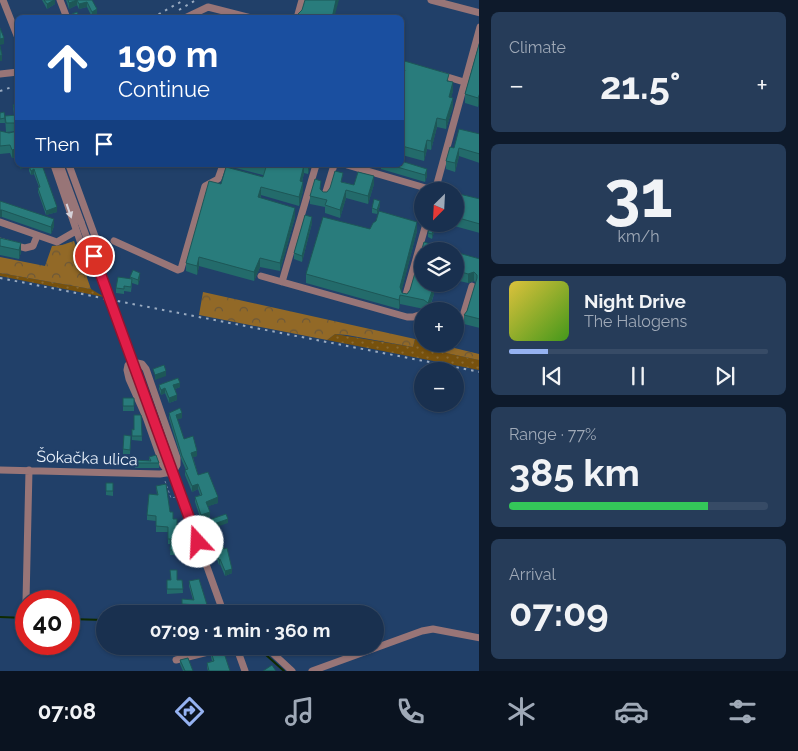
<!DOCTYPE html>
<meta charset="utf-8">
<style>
:root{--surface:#19304f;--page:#263c59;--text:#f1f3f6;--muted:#9fa9b7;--line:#374b66;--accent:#95b2f1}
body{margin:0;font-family:Raleway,sans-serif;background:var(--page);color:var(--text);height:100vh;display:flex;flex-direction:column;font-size:19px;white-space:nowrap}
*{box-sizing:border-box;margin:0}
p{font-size:16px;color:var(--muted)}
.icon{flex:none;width:28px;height:28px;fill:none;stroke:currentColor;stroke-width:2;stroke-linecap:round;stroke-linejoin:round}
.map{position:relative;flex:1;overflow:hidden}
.details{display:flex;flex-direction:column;gap:12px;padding:12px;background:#0e1a2b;width:319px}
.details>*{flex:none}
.hud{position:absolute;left:15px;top:15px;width:389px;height:152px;border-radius:8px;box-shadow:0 1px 4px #0004,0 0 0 1px var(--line);background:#1a4fa0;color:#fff;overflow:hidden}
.needle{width:32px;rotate:204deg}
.tools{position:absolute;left:414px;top:182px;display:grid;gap:10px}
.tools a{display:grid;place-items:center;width:50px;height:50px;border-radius:50%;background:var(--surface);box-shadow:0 1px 4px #0004,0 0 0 1px var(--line);font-size:25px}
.speed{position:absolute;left:15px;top:590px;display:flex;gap:10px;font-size:25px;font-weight:700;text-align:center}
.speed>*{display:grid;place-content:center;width:65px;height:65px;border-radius:50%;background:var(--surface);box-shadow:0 1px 4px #0004,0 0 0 1px var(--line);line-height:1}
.speed .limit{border:8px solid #d22;background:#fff;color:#111}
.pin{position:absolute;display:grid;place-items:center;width:42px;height:42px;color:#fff;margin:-21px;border:2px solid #fff;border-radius:50%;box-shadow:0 1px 5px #0007}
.me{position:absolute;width:55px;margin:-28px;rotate:340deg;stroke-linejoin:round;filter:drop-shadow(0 0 4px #0008)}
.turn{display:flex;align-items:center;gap:18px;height:105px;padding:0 20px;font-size:22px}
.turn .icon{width:65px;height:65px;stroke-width:2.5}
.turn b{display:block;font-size:35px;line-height:42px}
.then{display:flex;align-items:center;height:48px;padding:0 20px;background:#0003;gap:10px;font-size:19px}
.big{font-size:38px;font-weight:700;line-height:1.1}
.details .card{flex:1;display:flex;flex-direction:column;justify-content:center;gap:8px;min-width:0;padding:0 18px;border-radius:8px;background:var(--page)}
.details .dial{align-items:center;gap:0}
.dial b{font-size:65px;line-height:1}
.song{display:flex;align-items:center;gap:15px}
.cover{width:60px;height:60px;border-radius:8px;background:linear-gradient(135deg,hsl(50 70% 55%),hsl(100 70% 35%))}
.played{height:5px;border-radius:2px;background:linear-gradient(90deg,var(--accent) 15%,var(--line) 15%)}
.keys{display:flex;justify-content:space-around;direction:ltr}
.heat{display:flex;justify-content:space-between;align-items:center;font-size:28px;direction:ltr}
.charge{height:8px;border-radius:4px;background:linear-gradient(90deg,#34c759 77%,var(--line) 0)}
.trip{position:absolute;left:96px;top:605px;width:288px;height:50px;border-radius:25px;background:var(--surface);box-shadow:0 1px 4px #0004,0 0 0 1px var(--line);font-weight:700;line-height:50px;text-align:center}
.tabs{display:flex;height:80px;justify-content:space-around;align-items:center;background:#0a1320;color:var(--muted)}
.tabs .icon{width:35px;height:35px}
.tabs .current{color:var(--accent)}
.tabs b{font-size:22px;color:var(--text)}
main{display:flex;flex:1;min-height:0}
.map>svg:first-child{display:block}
</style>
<main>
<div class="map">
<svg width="480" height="671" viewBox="0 0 480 671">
<defs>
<pattern id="grass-dots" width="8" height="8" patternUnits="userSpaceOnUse" patternTransform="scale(1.25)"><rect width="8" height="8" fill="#77510d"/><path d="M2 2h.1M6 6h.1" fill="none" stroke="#8a6a31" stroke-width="1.8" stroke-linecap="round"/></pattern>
<pattern id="forest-crowns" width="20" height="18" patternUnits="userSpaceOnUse" patternTransform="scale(1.25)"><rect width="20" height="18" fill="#926927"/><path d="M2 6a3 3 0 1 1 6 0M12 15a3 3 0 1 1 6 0" fill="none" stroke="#6c5839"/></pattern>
</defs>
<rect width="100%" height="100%" fill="#214069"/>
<path fill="url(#grass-dots)" d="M0,273L91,289L104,297L0,276Z
M335,334L413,347L415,339L422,341V344H438L437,351L479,360V370L327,340Z"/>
<path fill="url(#forest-crowns)" d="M74,241L91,289L0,273V257L45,266L52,246L62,245Z
M203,292L415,339L413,347L347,335L335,334L327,340L199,315Z
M438,344L479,354V360L437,351Z"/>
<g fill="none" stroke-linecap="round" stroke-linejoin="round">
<path stroke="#0f2a00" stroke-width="2" d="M0,617L26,618
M69,619L105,620
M256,646L284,671"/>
<path stroke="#6b829f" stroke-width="1" stroke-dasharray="2.5 2.5" stroke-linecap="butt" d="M165,481L171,498L176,497"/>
<path stroke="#987577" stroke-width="7" d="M3,0L18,38
M60,0L67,18
M431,0L480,13
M185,18L208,7L251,18
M297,18L302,0
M0,74L18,72
M441,75L464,82
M54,165L88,264L92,272L98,273L104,271V261L69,165
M60,165L81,222
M347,165L436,191
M435,191L480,27
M325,195L334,165
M0,222L57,242L76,231
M0,241L25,248L33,246L37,236
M114,241L178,270L181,269L205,186L218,179L223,165
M261,276L407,317H413L422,314
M282,282L316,165
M405,298L426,224
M455,317L462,319L472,286
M144,392L224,614
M0,470L160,474L172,472
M169,473L163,465L146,417L129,379L127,370L128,365L132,362L142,364L146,369L177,458V465L173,472
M26,601L29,470
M26,609V607
M236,646L245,671
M265,646L292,671
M176,660L232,646
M312,671L422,631L433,629L480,638"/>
<path stroke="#9aabc1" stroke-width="2" stroke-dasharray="2.5 5" stroke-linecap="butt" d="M179,10L196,0
M152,18L184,0
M0,91L18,85
M0,278L480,372"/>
<path stroke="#987577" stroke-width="7" d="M81,222L144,392"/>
</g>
<path fill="#236b6b" d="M42,0H55V4L47,9Z
M66,0H92L97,15L92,17L87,7L79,9L77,5L69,9Z
M480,41L478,107L465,103V94Z
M401,60L449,81L453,91L451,97L453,107L446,129L437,127L431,150L427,149L424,161L402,155L401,157V81L402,78H401Z
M18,104V131L6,132L5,116H14L13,105Z
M4,112L5,123H0V113Z
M0,131L9,133L18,131V156L12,158L10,153L0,154Z
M480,134V163L459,156L455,172L446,169V161L454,148Z
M32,165L57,212L46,215L38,192V188L39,187L34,174L31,175L29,171V166Z
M228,165H310L308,174L304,173L302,182L303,191L299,206L261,195V198L295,217L280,271L260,267L254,281L199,266L197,275L186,271V263L221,184L263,177V175L228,166Z
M381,165H401L427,176L425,182L381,169Z
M343,182L354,185L374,184L368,204L346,198L340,218L325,213V207L310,204V196L321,190L323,192H327Z
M455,193L480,199V233L447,224H455Z
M0,201L54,226L51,234L2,217Z
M380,206L377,214L372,213V208Z
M312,223L302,262L294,259V253Z
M436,224L432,239L428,237V233Z
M370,229L417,231L401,292L402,293L407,294L410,290L422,251L434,294L429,311L424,309L400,304L399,309L306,283V274Z
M0,238L21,243V252L19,259L0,255Z
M455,252L480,259V328L464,324V315L467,311L476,283L474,281L468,283L455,280Z
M130,277L140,278L138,285L132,283L131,292L124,291V294L116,293V288L130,279Z
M159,385L180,387L175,389L177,400L169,403L165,393L161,395L159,389Z
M123,398H134V411H123Z
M169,413L182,418L177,419L184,439L197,456L193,457L198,475L218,503L208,506L210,517L201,520L195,502V497L200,495L198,489L192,492L185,475V470H186L182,461L169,418Z
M141,415L142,441L132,440V429L134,430Z
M131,436L130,454H123V449Z
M149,457L159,463V468H135V460L149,461Z
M106,483H113V496L106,495Z
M156,486L170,512L177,530H183V555H170L171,544H168V532H156V521L147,520V515L157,495Z
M212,540L232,573L225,576L220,564L219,565L212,545Z
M167,580H182L183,593L167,594Z
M189,581L208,613L200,614L198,609H182V599L193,600L189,586Z
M211,652L217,655L230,671H208L207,668V663L212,661L211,657Z
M180,660L193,671H183L180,664Z"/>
<path fill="#1d5757" d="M54,0H55V4L47,9V4Z
M77,0V5L69,9V3Z
M336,0H339L334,18H332Z
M87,2V7L79,9V4Z
M97,9V15L92,17V12Z
M4,38V44L0,45V39Z
M2,55V61H0V56Z
M453,82V91L449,106V97Z
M480,93V102L478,107V98Z
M453,98V107L446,129V120Z
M437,118V127L431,150V141Z
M427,140V149L424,161V152Z
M18,148V156L12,158V150Z
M459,148V156L455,172V163Z
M20,165H27V167L20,169Z
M304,165V173L300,190V181Z
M308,165H310L308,174Z
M34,169V174L31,175V171Z
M427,169V176L425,182V175Z
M374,176V184L368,204V196Z
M303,182V191L299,206V197Z
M261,187V195L258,206V197Z
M346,190V198L340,218V210Z
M380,201V206L377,214V210Z
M57,207V212L46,215V211Z
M295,208V217L280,271V263Z
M0,210H2V217H0Z
M312,217V223L302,262V256Z
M54,219V226L51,234V227Z
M417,222V231L400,297V287Z
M435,224H436L432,239V234Z
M21,243V252L19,259V250Z
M199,257V266L197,275V266Z
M260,258V267L254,281V272Z
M474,272V281L468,283V274Z
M140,273V278L138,285V280Z
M434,285V294L428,311V303Z
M400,295V304L399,309V300Z
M166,371V376L155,380V375Z
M180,383V387L173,390V385Z
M165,388V393L161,395V390Z
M177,395V400L169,403V398Z
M182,413V418L176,420V415Z
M197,451V456L191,458V453Z
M198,484V489L192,492V486Z
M218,497V503L206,507V502Z
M210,512V517L201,520V515Z
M228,519V523L211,529V525Z
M220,559V564L219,565V560Z
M232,569V573L225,576V571Z
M208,608V613L200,614V611Z
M190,646H197V649L190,651Z"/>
<path fill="#297c7c" stroke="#1d5757" d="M44,0H54L47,4Z
M68,0H92L97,9L92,12L87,2L79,4L77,0L69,3Z
M305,0H336L332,18H297L298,14L302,10Z
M77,12L80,18H71L72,14Z
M0,28L4,38L0,39Z
M480,41V93L478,98L465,94Z
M0,46L2,55L0,56Z
M401,60L449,74L447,81L453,82L449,97L453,98L446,120L437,118L431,141L427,140L424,152L402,146L401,148V81L405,70L401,69Z
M18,104V123H6L5,116L17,115L13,105Z
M4,112L5,118L0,119V113Z
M459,129L480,134V154L459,148L455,163L446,161L450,147L454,148Z
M0,131L9,133L18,131V148L12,150L10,145L0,146Z
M401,161L427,169L425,175L390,165H401Z
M32,165H42L57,207L46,211L38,188L40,187L34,169L31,171L29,166Z
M258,165H304L300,181L303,182L299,197L261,187L258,197L295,208L280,263L260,258L254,272L199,257L197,266L186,263L209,181L221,184L226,167L263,177L266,167Z
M335,171L343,173L341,182L354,185L358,172L374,176L368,196L346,190L340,210L325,205L327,200L310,196L315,179L321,181L320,189L323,192H327L330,188Z
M455,193L480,199V224L455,217Z
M374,199L380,201L377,210L372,208Z
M0,201L54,219L51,227L2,210H0Z
M379,211L417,222L400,287L402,293L407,294L410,290L424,242L453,251H422V284H430L434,285L428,303L424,300L400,295L399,300L306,274L323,217L370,229L373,223L376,221Z
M305,215L312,217L302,256L294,253Z
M430,224H435L432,234L428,233Z
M0,238L21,243L19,250L0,246Z
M455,252L480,259V319L464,315L467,311L477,278V275L474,272L468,274L455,270Z
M133,270L140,273L138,280L130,277Z
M118,277L132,279L131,287L124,286V289L116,288Z
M164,365L166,371L155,375L153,369Z
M178,378L180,383L173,385L177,395L169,398L165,388L161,390L159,385Z
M123,398H134V406H123Z
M180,408L182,413L176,415L184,439L193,436L197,451L191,453L198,475L208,472L218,497L206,502L210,512L201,515L195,497L202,495L198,484L192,486L185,470L188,469L182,456L169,413Z
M134,415H141L142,436H132V429L134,430Z
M124,435L131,436L130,450L123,449Z
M156,455L159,463H135V460L151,461L149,457Z
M106,483H113V491H106Z
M166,484L170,512H173V519H177V530H183V550H170L171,539H168V527L156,526V516L147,515L149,494L158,495L156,486Z
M226,514L228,519L211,525L209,520Z
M220,537L224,549L227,548L232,569L225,571L220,559L219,560L212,540Z
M170,570H177V580H182L183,589H167V580H171Z
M199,579L208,608L200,611L198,605L182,604V599L194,600L189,581Z
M215,651L217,655L224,653L230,671H209L207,663L214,661L211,652Z
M188,658L193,671H185L180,660Z
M272,665L276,671H263Z"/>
<defs><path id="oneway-solid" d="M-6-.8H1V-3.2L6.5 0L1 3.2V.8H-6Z" transform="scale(1.25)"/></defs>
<use fill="#d5d2da" href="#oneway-solid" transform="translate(69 211) rotate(71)"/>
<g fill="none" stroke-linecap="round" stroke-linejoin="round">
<g stroke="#92132f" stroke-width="12">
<path id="route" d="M94,256L198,542"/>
</g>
<use href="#route" stroke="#e11d48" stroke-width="9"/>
</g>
<g text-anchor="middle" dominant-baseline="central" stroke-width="4" stroke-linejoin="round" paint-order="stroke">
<g font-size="16" fill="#e9f1fb" stroke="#214069">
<text transform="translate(87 458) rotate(2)">Šokačka ulica</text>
</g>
</g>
</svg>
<div class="tools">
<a><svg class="needle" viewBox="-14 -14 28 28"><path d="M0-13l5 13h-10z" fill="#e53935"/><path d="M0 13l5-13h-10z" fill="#9fa9b7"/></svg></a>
<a><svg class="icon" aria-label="layers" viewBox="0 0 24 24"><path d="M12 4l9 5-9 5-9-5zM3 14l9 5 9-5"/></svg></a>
<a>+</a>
<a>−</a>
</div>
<div class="speed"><div class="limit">40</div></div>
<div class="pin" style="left:94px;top:256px;background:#d93025"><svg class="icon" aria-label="arrive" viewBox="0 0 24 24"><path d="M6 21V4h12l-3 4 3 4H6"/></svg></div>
<svg class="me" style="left:198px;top:542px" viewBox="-20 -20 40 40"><circle r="19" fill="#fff"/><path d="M0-13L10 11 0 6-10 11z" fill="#e11d48"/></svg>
<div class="trip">07:09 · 1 min · 360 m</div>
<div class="hud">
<div class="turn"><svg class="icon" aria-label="ahead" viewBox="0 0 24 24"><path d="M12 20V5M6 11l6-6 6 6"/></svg><div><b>190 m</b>Continue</div></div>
<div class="then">Then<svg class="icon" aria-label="arrive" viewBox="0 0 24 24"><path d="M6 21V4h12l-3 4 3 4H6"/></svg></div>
</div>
</div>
<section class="details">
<div class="card"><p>Climate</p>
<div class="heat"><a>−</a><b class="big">21.5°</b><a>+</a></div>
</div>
<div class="card dial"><b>31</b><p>km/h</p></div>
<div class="card">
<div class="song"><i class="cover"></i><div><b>Night Drive</b><p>The Halogens</p></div></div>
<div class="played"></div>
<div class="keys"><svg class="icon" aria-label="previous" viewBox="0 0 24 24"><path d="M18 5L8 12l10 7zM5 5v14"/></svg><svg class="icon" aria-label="pause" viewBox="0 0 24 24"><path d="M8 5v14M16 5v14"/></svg><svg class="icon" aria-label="next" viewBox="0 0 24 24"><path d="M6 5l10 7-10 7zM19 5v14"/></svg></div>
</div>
<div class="card"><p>Range · 77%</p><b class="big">385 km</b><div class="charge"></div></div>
<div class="card"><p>Arrival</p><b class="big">07:09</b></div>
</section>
</main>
<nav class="tabs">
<b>07:08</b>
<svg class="icon current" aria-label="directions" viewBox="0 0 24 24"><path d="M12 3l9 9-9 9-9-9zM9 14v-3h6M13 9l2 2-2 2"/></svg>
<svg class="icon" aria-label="music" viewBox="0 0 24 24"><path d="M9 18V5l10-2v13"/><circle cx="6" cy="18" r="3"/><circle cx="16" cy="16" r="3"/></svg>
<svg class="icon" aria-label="phone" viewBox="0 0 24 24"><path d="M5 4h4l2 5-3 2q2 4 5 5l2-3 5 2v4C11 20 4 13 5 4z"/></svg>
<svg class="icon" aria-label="climate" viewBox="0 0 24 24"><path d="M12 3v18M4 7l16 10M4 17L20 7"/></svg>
<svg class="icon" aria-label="car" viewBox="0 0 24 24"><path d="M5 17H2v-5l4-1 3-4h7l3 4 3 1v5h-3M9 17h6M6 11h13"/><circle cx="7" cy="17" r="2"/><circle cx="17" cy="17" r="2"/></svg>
<svg class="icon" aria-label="filters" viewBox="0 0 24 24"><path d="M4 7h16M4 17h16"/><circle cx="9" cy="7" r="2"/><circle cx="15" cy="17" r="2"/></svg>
</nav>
